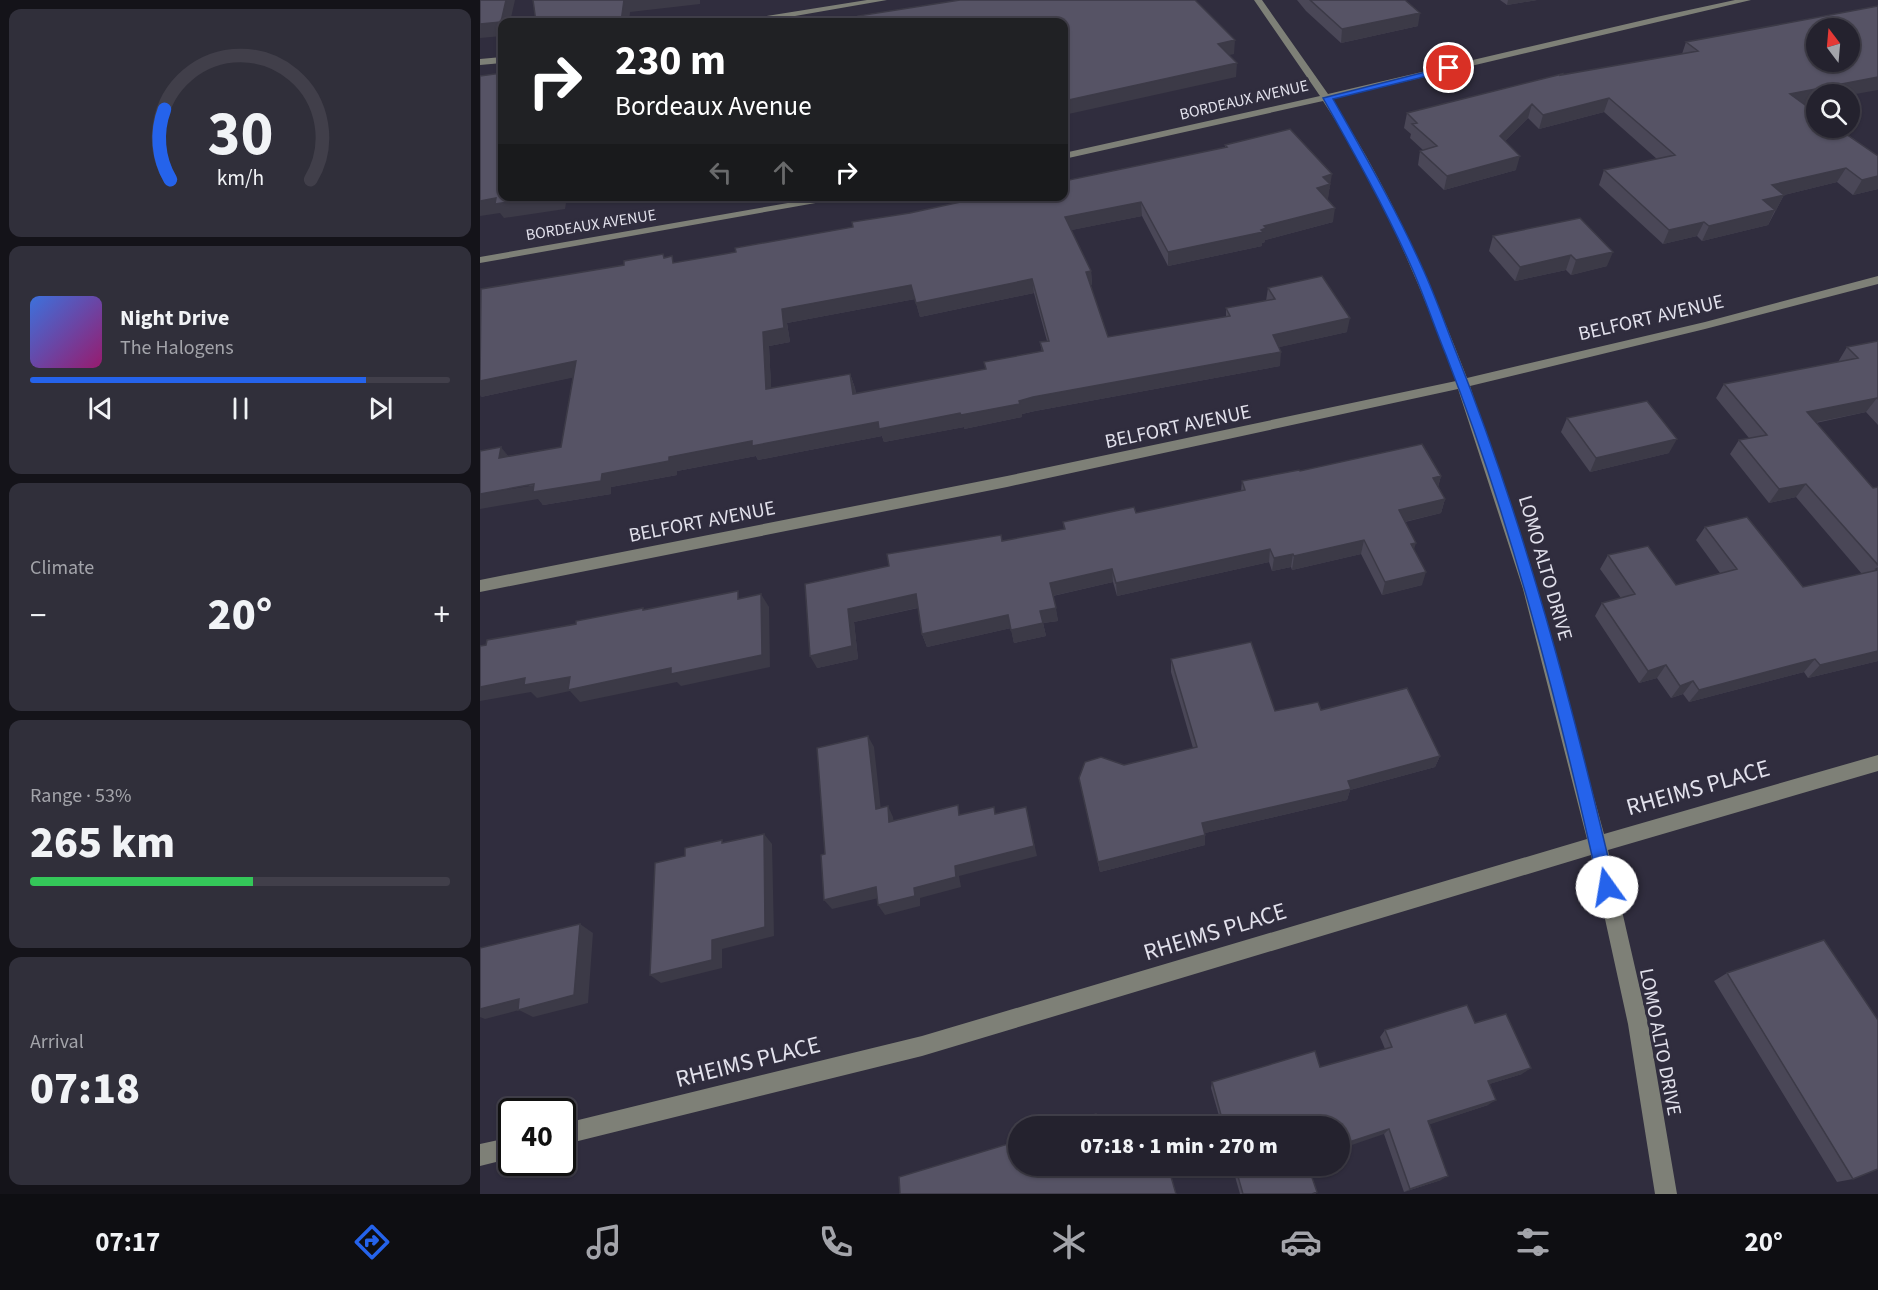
<!DOCTYPE html>
<meta charset="utf-8">
<style>
:root{--surface:#24222e;--page:#302f3a;--text:#f1f3f6;--muted:#a3a4aa;--line:#413f4a;--accent:#2563eb}
body{margin:0;font-family:"Source Sans 3",sans-serif;background:var(--page);color:var(--text);height:100vh;display:flex;flex-direction:column;font-size:22px;white-space:nowrap}
*{box-sizing:border-box;margin:0}
p{font-size:20px;color:var(--muted)}
.icon{flex:none;width:33px;height:33px;fill:none;stroke:currentColor;stroke-width:2;stroke-linecap:round;stroke-linejoin:round}
.map{position:relative;flex:1;overflow:hidden}
.side{display:flex;flex-direction:column;gap:9px;padding:9px;background:#141319;width:480px}
.side>*{flex:none}
.top-card{position:absolute;left:18px;top:18px;width:570px;height:183px;border-radius:12px;box-shadow:0 2px 4px #0004,0 0 0 2px var(--line);background:#202124;color:#fff;overflow:hidden}
.needle{width:39px;rotate:344deg}
.buttons{position:absolute;left:1326px;top:18px;display:grid;gap:12px}
.buttons a{display:grid;place-items:center;width:54px;height:54px;border-radius:50%;background:var(--surface);box-shadow:0 2px 4px #0004,0 0 0 2px var(--line);font-size:30px}
.speed{position:absolute;left:18px;top:1098px;display:flex;gap:12px;font-size:30px;font-weight:700;text-align:center}
.speed>*{display:grid;place-content:center;width:78px;height:78px;border-radius:50%;background:var(--surface);box-shadow:0 2px 4px #0004,0 0 0 2px var(--line);line-height:1}
.speed .limit{border:3px solid #111;border-radius:9px;background:#fff;color:#111}
.pin{position:absolute;display:grid;place-items:center;width:51px;height:51px;color:#fff;margin:-26px;border:3px solid #fff;border-radius:50%;box-shadow:0 2px 6px #0007}
.me{position:absolute;width:66px;margin:-33px;rotate:347deg;stroke-linejoin:round;filter:drop-shadow(0 0 4px #0008)}
.turn{display:flex;align-items:center;gap:21px;height:126px;padding:0 18px;font-size:27px}
.turn .icon{width:78px;height:78px;stroke-width:2.5}
.turn b{display:block;font-size:42px;line-height:51px}
.lanes{display:flex;align-items:center;height:57px;padding:0 18px;background:#0003;justify-content:center;gap:30px;direction:ltr}
.lanes .off{opacity:.35}
.big{font-size:45px;font-weight:800;line-height:1.1}
.side .widget{flex:1;display:flex;flex-direction:column;justify-content:center;gap:9px;min-width:0;padding:0 21px;border-radius:12px;background:var(--page)}
.side .dial{align-items:center;gap:0}
.dial svg{height:156px;overflow:visible;fill:none;stroke:var(--line);stroke-width:7;stroke-linecap:round;text-anchor:middle}
.dial text{fill:var(--text);stroke:none}
.song{display:flex;align-items:center;gap:18px}
.cover{width:72px;height:72px;border-radius:9px;background:linear-gradient(135deg,hsl(220 70% 55%),hsl(320 70% 35%))}
.played{height:6px;border-radius:3px;background:linear-gradient(90deg,var(--accent) 80%,var(--line) 80%)}
.keys{display:flex;justify-content:space-around;direction:ltr}
.heat{display:flex;justify-content:space-between;align-items:center;font-size:33px;direction:ltr}
.charge{height:9px;border-radius:4px;background:linear-gradient(90deg,#34c759 53%,var(--line) 0)}
.trip{position:absolute;left:528px;top:1116px;width:342px;height:60px;border-radius:30px;background:var(--surface);box-shadow:0 2px 4px #0004,0 0 0 2px var(--line);font-weight:800;line-height:60px;text-align:center}
.dock{display:flex;height:96px;justify-content:space-around;align-items:center;background:#0e0e12;color:var(--muted)}
.dock .icon{width:42px;height:42px}
.dock .selected{color:var(--accent)}
.dock b{font-size:27px;color:var(--text)}
main{display:flex;flex:1;min-height:0}
.map>svg:first-child{display:block}
</style>
<main>
<section class="side">
<div class="widget dial"><svg viewBox="0 0 100 80">
<path d="M14 69A42 42 0 1 1 86 69"/>
<path d="M14 69A42 42 0 0 1 11 33" stroke="#2563eb"/>
<text x="50" y="56" font-size="32" font-weight="700">30</text>
<text x="50" y="72" font-size="11">km/h</text>
</svg></div>
<div class="widget">
<div class="song"><i class="cover"></i><div><b>Night Drive</b><p>The Halogens</p></div></div>
<div class="played"></div>
<div class="keys"><svg class="icon" aria-label="previous" viewBox="0 0 24 24"><path d="M18 5L8 12l10 7zM5 5v14"/></svg><svg class="icon" aria-label="pause" viewBox="0 0 24 24"><path d="M8 5v14M16 5v14"/></svg><svg class="icon" aria-label="next" viewBox="0 0 24 24"><path d="M6 5l10 7-10 7zM19 5v14"/></svg></div>
</div>
<div class="widget"><p>Climate</p>
<div class="heat"><a>−</a><b class="big">20°</b><a>+</a></div>
</div>
<div class="widget"><p>Range · 53%</p><b class="big">265 km</b><div class="charge"></div></div>
<div class="widget"><p>Arrival</p><b class="big">07:18</b></div>
</section>
<div class="map">
<svg width="1398" height="1194" viewBox="0 0 1398 1194">
<rect width="100%" height="100%" fill="#302d3e"/>
<g fill="none" stroke-linecap="round" stroke-linejoin="round">
<path fill="#7e8077" fill-rule="evenodd" d="M387,0H407L280,22H263L267,19Z
M774,0H782L848,94L1181,16L1255,0H1271L851,99C909,186 950,282 987,378L1225,322L1398,276V284L1225,329L990,386L1057,589L1124,834L1398,755V771L1128,850L1168,1024L1197,1194H1175L1148,1024L1111,855L442,1056L82,1145V1124L442,1036L1107,839L1043,589L978,389L527,487L0,592V580L527,476L976,381C940,284 900,188 843,101L584,159V153L840,96Z
M22,57V63L0,65V59Z
M348,196H375L0,263V257Z
M32,1137V1158L0,1166V1144Z"/>
</g>
<path fill="#4a4757" fill-rule="evenodd" d="M817,0H925L938,26L861,43L826,11Z
M1020,0H1057L1027,5Z
M1206,42L1324,104L1398,156V189L1373,195L1357,182L1304,195L1288,225L1222,241L1217,236L1183,244L1119,185L1124,170L1177,159L1124,112L1059,129L1048,118L1025,141L1036,170L964,190L938,165L940,151L943,150L930,138L931,134L924,128L927,113L1082,75L1202,54Z
M745,145L850,188L849,189L848,198L847,199L853,222L785,240V242L782,243V246L688,266L662,216L591,230L611,271L612,285H610L628,337L746,317V308L786,301L788,288L867,332L799,347L800,366L555,411L542,414V417L484,429V427L404,442L402,436L278,460L276,456L197,471V475L131,487V494L63,505L21,447L28,456L81,447L93,377L1,397L185,258L195,263L256,252L373,227L430,213L745,148ZM554,293L567,341L560,342L562,352L506,369L376,394L375,388L370,374L291,388L289,346L310,342L307,323L435,299L440,317Z
M1100,218L1127,266L1091,275L1086,270L1035,281L1009,251L1013,236Z
M1398,341V425L1386,412L1336,423L1393,488L1398,487V661L1328,678L1324,672L1209,702L1203,694L1191,698L1177,678L1159,683L1115,616L1122,603L1141,598L1120,569L1128,555L1196,585L1240,573L1216,540L1225,527L1323,587L1382,574L1316,497L1289,503L1250,454L1259,440L1269,438L1236,398L1244,384L1358,362L1367,347Z
M1087,418L1189,453L1110,472L1081,432Z
M820,471L961,476L958,487L965,499L961,513L925,522L934,550L942,585L902,595L881,554L812,570L811,567L792,571L789,562L637,596L633,582L573,596L578,621L563,623L566,636L534,643L531,628L447,647L442,634L438,608L374,622L378,659L337,668L325,584L522,541L584,529L583,522L656,513L761,491L762,481Z
M691,659L795,711L841,710L960,756L955,767L870,790L867,800L725,833V845L620,872L599,778L644,765L713,748L691,672Z
M1247,973L1373,1179L1357,1182L1234,981Z
M995,1023L1042,1074L1009,1084L1008,1105L949,1124L961,1180L924,1192L904,1134L860,1126H742L731,1088L732,1082L840,1067L905,1049L900,1037L905,1030Z
M752,1166H828L837,1192L835,1194H760Z"/>
<path fill="#3c3a47" d="M26,0H35L30,22H22V36L0,38V24Z
M144,0H220V4L150,12L149,22H141Z
M1028,0H1057L1027,5Z
M940,13L938,26L861,43L862,29Z
M755,40L754,54L737,58L738,44Z
M757,63L756,77L584,115V101Z
M1398,77V90L1370,95L1336,94V102L1303,108L1310,94Z
M1129,98L1124,112L1059,129L1063,115Z
M1052,104L1048,118L1016,150L1020,136Z
M1040,156L1036,170L964,190L967,176Z
M1366,168L1357,182L1284,200L1292,185Z
M852,174L848,198L836,202L837,188L843,177Z
M1398,176V189L1373,195L1382,180Z
M1304,195L1296,210L1276,215L1283,200Z
M69,196H88L87,197L85,209L24,218L20,213L0,216V201L16,198Z
M661,202L662,216L587,231L585,217Z
M855,208L853,222L785,240V242L782,243V246L688,266V252L781,230L784,226Z
M1295,210L1288,225L1222,241L1229,226Z
M1224,222L1217,236L1183,244L1189,230Z
M1133,252L1127,266L1091,275L1096,260Z
M1091,255L1086,270L1035,281L1040,267Z
M611,271L612,285L607,286L606,272Z
M552,279L554,293L440,317L436,303Z
M431,285L435,299L307,323L310,342L289,346L292,403L286,389L283,332L302,309Z
M870,318L867,332L791,349L793,335Z
M801,352L800,366L555,411L542,414V417L484,429V427L404,442L402,436L278,460L276,456L197,471V475L131,487V494L63,505L58,499L0,509V494L122,474L189,457L272,441L539,401L553,397Z
M96,361L105,375L1,397L0,395V381Z
M370,374L375,388L378,408L373,394Z
M1397,398L1386,412L1317,426L1327,412Z
M1197,439L1189,453L1110,472L1116,458Z
M21,447L31,461L19,458Z
M961,476L957,490L953,478Z
M1326,484L1316,497L1289,503L1299,489Z
M965,499L961,513L915,524L919,510Z
M884,540L881,554L812,570L814,556Z
M936,543L932,556L931,544Z
M790,549L789,562L637,596L636,583Z
M813,554L811,567L792,571L794,558Z
M632,569L633,582L572,596L570,583Z
M946,572L942,585L902,595L905,582Z
M281,594L289,607L290,667L201,686L197,682L100,702L90,691L57,698L51,692L0,701V687Z
M436,594L441,607L374,622L378,659L337,668L330,656L368,609Z
M576,608L578,621L563,623L566,636L534,643L531,630L560,611Z
M528,615L531,628L447,647L442,634Z
M1398,651V661L1328,678L1340,665Z
M1335,659L1324,672L1209,702L1219,690Z
M1186,665L1177,678L1159,683L1168,671Z
M1213,681L1203,694L1191,698L1200,686Z
M388,736L394,747L402,819L396,809Z
M960,756L955,767L870,790L867,800L721,834L722,823L868,781Z
M408,806L413,817L415,832L409,822Z
M546,807L557,856L479,876L481,887L440,898V906L405,915L398,905L434,888L475,866Z
M284,834L292,844L294,936L242,949V968L181,983L170,975L232,940Z
M725,835V845L620,872L618,862Z
M396,887L403,897L352,909L344,900Z
M100,924L113,933L108,1003L53,1017L39,1010L5,1019L0,1017V1009Z
M1051,1068L1042,1074L1000,1087L1008,1081Z
M1016,1100L1008,1105L942,1127L948,1121Z
M909,1129L904,1134L860,1149V1145Z
M968,1176L961,1180L924,1192L930,1189Z"/>
<path fill="#565365" stroke="#3c3a47" stroke-width="1.5" fill-rule="evenodd" d="M0,0H26L21,22L0,24Z
M53,0H144L141,22H56Z
M480,0H715L755,40L738,44L757,63L584,101V22H379L378,16Z
M830,0H925L940,13L862,29Z
M1398,6V77L1310,94L1336,113V128H1357L1398,156V176L1382,180L1366,168L1292,185L1304,195L1283,200L1295,210L1229,226L1224,222L1189,230L1124,170L1195,155L1129,98L1063,115L1052,104L1020,136L1040,156L967,176L940,151L957,146L932,124L937,123L927,113L1082,74L1081,75L1218,51L1206,42ZM1336,28H1370V62H1336Z
M22,73V196H69L15,204L16,198L0,201V76Z
M810,129L852,174L843,177L850,184L837,188L855,208L784,226L786,228L781,230L783,232L688,252L661,202L585,217L611,271L606,272L628,337L750,316L746,308L795,299L788,288L842,276L870,318L793,335L801,352L553,397L539,401L540,404L481,415L480,413L399,429L398,422L272,446V441L189,457V461L122,474L121,481L53,492L54,484L0,494V451L21,447L19,458L81,447L96,361L0,381L1,289L144,265V261L183,254L184,258L192,256L193,263L256,252L255,248L373,227L372,222L430,213L508,196H584V181L747,147L745,145ZM552,279L569,341L560,342L563,351L504,362L506,369L373,394L370,374L286,389L283,332L304,328L302,309L431,285L436,303Z
M1100,218L1133,252L1096,260L1091,255L1040,267L1013,236Z
M1398,341V399L1397,398L1327,412L1393,488L1398,487V565L1326,484L1299,489L1259,440L1287,435L1244,384L1378,358L1367,347Z
M1167,401L1197,439L1116,458L1087,418Z
M942,444L961,476L953,478L965,499L919,510L936,543L931,544L946,572L905,582L884,540L814,556L813,554L794,558L790,549L636,583L632,569L570,583L576,608L560,611L563,623L531,630L528,615L442,634L436,594L368,609L372,646L330,656L325,584L409,566L407,554L521,535L522,541L585,529L583,522L654,507L656,513L765,490L762,481L819,470L820,471Z
M1267,517L1323,587L1398,570L1396,569L1398,568V651L1340,665L1335,659L1219,690L1213,681L1200,686L1186,665L1168,671L1122,603L1155,594L1128,555L1168,546L1196,585L1257,569L1225,527Z
M258,591V599L281,594L282,655L191,674V668L88,690L90,677L44,685L45,678L0,687V646L6,645L7,640L96,624V621L163,608V610Z
M771,642L795,711L838,702L841,710L927,688L960,756L868,781L871,789L722,823L725,835L618,862L599,778L605,762L621,757L644,765L717,747L691,659Z
M388,736L396,809L408,806L409,822L478,805L479,815L514,807L515,814L546,807L554,846L475,866L476,877L434,888L435,896L398,905L396,887L344,900L341,855L345,854L337,748Z
M284,834L285,927L232,940V960L170,975L175,863L205,856V848L242,840V843Z
M100,924L94,995L38,1010L39,999L0,1009V948Z
M1344,940L1398,1020V1169L1373,1179L1247,973Z
M987,1005L995,1023L1026,1014L1051,1068L1008,1081L1016,1100L948,1121L968,1176L930,1189L909,1129L860,1145V1126H744L732,1082L835,1051L840,1067L912,1047L905,1030Z
M616,1114L619,1126H583Z
M677,1119L678,1126H655Z
M538,1141V1166H688L696,1194H420L419,1177Z
M755,1166H828L837,1192L832,1194H763Z"/>
<path fill="#2563eb" stroke="#184099" stroke-width="1.5" d="M969,66H972V70L853,99C884,154 916,209 942,267C955,295 965,324 976,352C1045,525 1093,706 1135,887L1133,892L1127,895L1121,892L1119,887C1079,707 1033,527 966,355C954,326 944,295 931,266C905,208 874,153 843,98Z"/>
<g text-anchor="middle" dominant-baseline="central" stroke-width="6" stroke-linejoin="round" paint-order="stroke">
<g font-size="16" fill="#e2e1ec" stroke="#302d3e">
<text transform="translate(764 100) rotate(-13)">BORDEAUX AVENUE</text>
<text transform="translate(111 225) rotate(-9)">BORDEAUX AVENUE</text>
</g>
<g font-size="20" fill="#e2e1ec" stroke="#302d3e">
<text transform="translate(1171 318) rotate(-13)">BELFORT AVENUE</text>
<text transform="translate(698 427) rotate(-12)">BELFORT AVENUE</text>
<text transform="translate(222 522) rotate(-11)">BELFORT AVENUE</text>
<text transform="translate(1065 568) rotate(74)">LOMO ALTO DRIVE</text>
<text transform="translate(1180 1042) rotate(79)">LOMO ALTO DRIVE</text>
</g>
<g font-size="24" fill="#e2e1ec" stroke="#302d3e">
<text transform="translate(1218 788) rotate(-16)">RHEIMS PLACE</text>
<text transform="translate(735 932) rotate(-17)">RHEIMS PLACE</text>
<text transform="translate(268 1062) rotate(-14)">RHEIMS PLACE</text>
</g>
</g>
</svg>
<div class="buttons">
<a><svg class="needle" viewBox="-14 -14 28 28"><path d="M0-13l5 13h-10z" fill="#e53935"/><path d="M0 13l5-13h-10z" fill="#a3a4aa"/></svg></a>
<a><svg class="icon" aria-label="search" viewBox="0 0 24 24"><circle cx="10" cy="10" r="6"/><path d="M15 15l6 6"/></svg></a>
</div>
<div class="speed"><div class="limit">40</div></div>
<div class="pin" style="left:969px;top:68px;background:#d93025"><svg class="icon" aria-label="arrive" viewBox="0 0 24 24"><path d="M6 21V4h12l-3 4 3 4H6"/></svg></div>
<svg class="me" style="left:1127px;top:887px" viewBox="-20 -20 40 40"><circle r="19" fill="#fff"/><path d="M0-13L10 11 0 6-10 11z" fill="#2563eb"/></svg>
<div class="trip">07:18 · 1 min · 270 m</div>
<div class="top-card">
<div class="turn"><svg class="icon" aria-label="right" viewBox="0 0 24 24"><path d="M7 20v-9h11M14 6l5 5-5 5"/></svg><div><b>230 m</b>Bordeaux Avenue</div></div>
<div class="lanes"><svg class="icon off" aria-label="left" viewBox="0 0 24 24"><path d="M17 20v-9H6M10 6l-5 5 5 5"/></svg><svg class="icon off" aria-label="ahead" viewBox="0 0 24 24"><path d="M12 20V5M6 11l6-6 6 6"/></svg><svg class="icon" aria-label="right" viewBox="0 0 24 24"><path d="M7 20v-9h11M14 6l5 5-5 5"/></svg></div>
</div>
</div>
</main>
<nav class="dock">
<b>07:17</b>
<svg class="icon selected" aria-label="directions" viewBox="0 0 24 24"><path d="M12 3l9 9-9 9-9-9zM9 14v-3h6M13 9l2 2-2 2"/></svg>
<svg class="icon" aria-label="music" viewBox="0 0 24 24"><path d="M9 18V5l10-2v13"/><circle cx="6" cy="18" r="3"/><circle cx="16" cy="16" r="3"/></svg>
<svg class="icon" aria-label="phone" viewBox="0 0 24 24"><path d="M5 4h4l2 5-3 2q2 4 5 5l2-3 5 2v4C11 20 4 13 5 4z"/></svg>
<svg class="icon" aria-label="climate" viewBox="0 0 24 24"><path d="M12 3v18M4 7l16 10M4 17L20 7"/></svg>
<svg class="icon" aria-label="car" viewBox="0 0 24 24"><path d="M5 17H2v-5l4-1 3-4h7l3 4 3 1v5h-3M9 17h6M6 11h13"/><circle cx="7" cy="17" r="2"/><circle cx="17" cy="17" r="2"/></svg>
<svg class="icon" aria-label="filters" viewBox="0 0 24 24"><path d="M4 7h16M4 17h16"/><circle cx="9" cy="7" r="2"/><circle cx="15" cy="17" r="2"/></svg>
<b>20°</b>
</nav>
